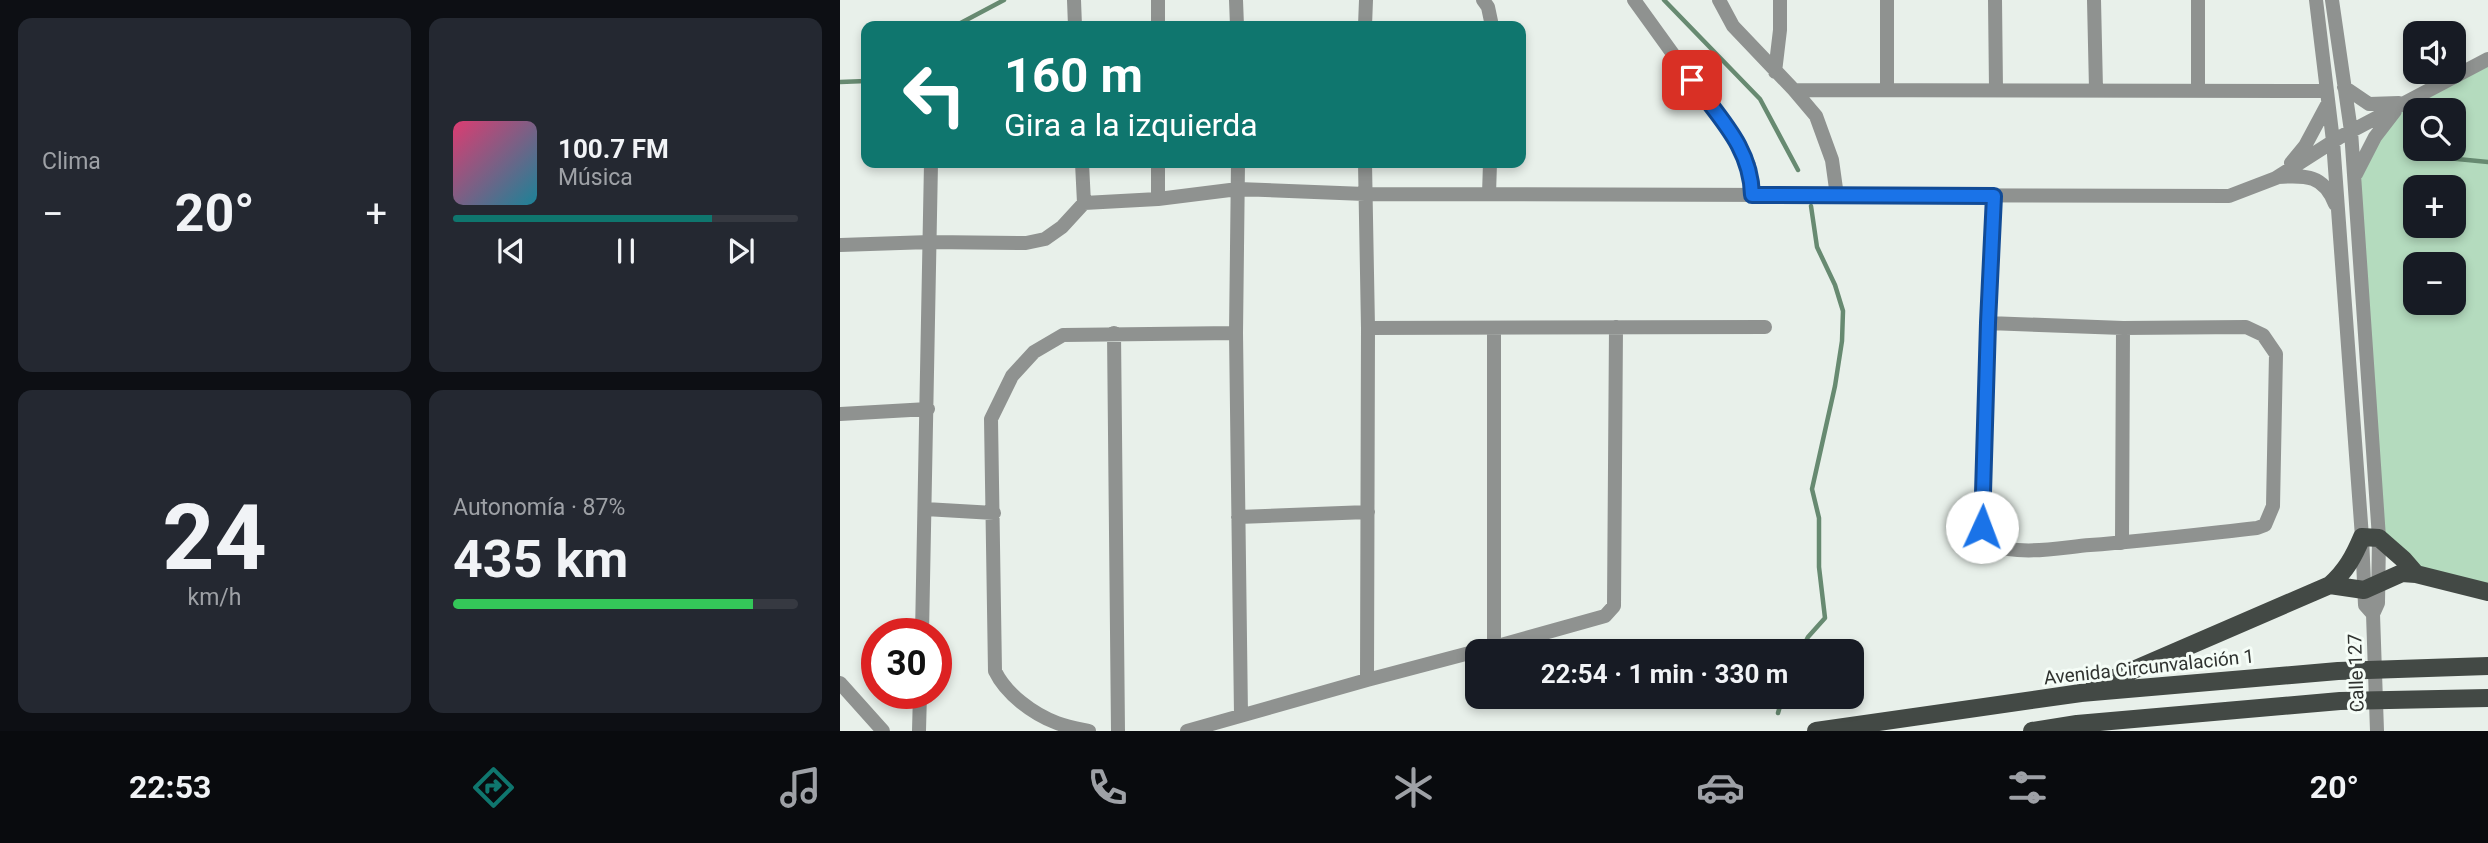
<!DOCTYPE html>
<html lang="es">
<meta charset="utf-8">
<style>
:root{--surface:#171b24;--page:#242831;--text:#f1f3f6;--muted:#9ea1a6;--line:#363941;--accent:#0f766e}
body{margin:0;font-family:Roboto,sans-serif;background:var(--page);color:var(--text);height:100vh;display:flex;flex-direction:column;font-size:26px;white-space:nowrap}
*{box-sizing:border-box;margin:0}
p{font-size:23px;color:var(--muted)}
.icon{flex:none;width:38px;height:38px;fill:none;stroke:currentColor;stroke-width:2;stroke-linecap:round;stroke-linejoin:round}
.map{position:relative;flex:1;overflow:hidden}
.drawer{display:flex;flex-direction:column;gap:18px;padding:18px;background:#0d0f14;width:840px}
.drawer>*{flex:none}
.banner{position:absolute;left:21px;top:21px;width:665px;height:147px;border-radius:14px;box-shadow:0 4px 10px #0003;background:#0f766e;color:#fff;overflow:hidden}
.tools{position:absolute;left:1563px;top:21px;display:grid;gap:14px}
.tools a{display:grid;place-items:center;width:63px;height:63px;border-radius:14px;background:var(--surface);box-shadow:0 4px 10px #0003;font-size:35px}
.speed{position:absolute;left:21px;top:618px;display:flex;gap:14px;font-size:35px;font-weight:700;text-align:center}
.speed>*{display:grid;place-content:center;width:91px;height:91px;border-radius:50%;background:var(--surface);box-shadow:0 4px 10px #0003;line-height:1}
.speed .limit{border:10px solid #d22;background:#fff;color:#111}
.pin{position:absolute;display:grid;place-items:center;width:60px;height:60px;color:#fff;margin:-30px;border-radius:14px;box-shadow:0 4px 10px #0006}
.me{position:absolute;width:77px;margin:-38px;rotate:2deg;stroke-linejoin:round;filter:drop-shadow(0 0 5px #0008)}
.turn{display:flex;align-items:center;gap:24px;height:147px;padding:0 28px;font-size:32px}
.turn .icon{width:91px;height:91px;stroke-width:2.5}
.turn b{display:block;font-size:49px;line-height:60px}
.big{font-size:52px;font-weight:700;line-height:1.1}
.drawer .card{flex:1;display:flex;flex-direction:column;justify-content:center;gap:10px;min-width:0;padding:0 24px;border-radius:14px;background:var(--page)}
.drawer .dial{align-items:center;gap:0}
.dial b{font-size:91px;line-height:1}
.song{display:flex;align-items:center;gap:21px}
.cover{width:84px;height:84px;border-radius:10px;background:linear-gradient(135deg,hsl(340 70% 55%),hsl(190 70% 35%))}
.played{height:7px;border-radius:4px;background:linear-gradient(90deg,var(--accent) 75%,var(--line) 75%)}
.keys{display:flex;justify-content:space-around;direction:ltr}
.heat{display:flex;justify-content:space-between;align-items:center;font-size:38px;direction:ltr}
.charge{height:10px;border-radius:5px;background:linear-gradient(90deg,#34c759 87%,var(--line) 0)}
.drawer .tiles{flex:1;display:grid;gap:18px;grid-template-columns:repeat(2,1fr)}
.trip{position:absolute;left:625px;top:639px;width:399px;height:70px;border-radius:14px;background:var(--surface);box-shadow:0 4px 10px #0003;font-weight:700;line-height:70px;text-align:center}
.tabs{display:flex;height:112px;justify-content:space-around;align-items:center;background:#090b0e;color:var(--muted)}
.tabs .icon{width:49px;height:49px}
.tabs .active{color:var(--accent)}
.tabs b{font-size:32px;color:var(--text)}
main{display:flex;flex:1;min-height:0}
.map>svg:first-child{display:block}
</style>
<main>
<section class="drawer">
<div class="tiles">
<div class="card"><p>Clima</p>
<div class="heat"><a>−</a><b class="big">20°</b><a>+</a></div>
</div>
<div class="card">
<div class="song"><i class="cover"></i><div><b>100.7 FM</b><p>Música</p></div></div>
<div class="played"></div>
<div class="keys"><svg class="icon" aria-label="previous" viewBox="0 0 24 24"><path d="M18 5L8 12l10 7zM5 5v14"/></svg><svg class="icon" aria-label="pause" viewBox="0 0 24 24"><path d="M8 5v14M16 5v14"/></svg><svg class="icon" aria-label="next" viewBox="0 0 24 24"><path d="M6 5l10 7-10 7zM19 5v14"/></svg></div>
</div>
<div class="card dial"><b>24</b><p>km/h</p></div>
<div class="card"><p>Autonomía · 87%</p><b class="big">435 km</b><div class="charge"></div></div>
</div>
</section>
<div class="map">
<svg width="1648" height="731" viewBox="0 0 1648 731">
<rect width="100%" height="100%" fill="#e8f0ea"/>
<path fill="#b4dbbe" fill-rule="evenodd" d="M1648,59V592L1576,574L1539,538L1514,178L1546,121ZM1575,110H1614V149H1575ZM1575,187H1614V226H1575ZM1575,264H1614V303H1575Z"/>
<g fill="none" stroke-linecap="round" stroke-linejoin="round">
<path stroke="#678a71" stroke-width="4.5" d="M824,0L920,99L958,170
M115,26L164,0
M0,82L26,81
M1597,157L1648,162
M961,651L968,637L985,618L979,567V518L972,489L995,386L1002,341L1003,311L995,285L977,247L971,206
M938,713L943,696"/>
<path stroke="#8f9290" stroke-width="14" d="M234,0L235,26
M318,0V26
M396,0L397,26
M643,0L648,7L652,26
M794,0L900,147L909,165L912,195
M879,0L893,26L954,90L1487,91
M1155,0L1156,89
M1254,0L1256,89
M1476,0L1493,141L1522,537L1525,605L1533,614
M1492,0L1511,131L1539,538L1538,603L1533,614
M525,26L526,0
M935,72L940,30V0
M1504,87L1529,104L1559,103
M1047,89V0
M1358,89V0
M954,90L976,116L992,160L997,196
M242,163L244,203
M318,163V199
M398,163L396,333L401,715
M525,163L528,328
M1451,163L1465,146L1488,103
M1516,174L1535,137L1555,111
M1438,177C1466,175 1484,175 1495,204
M649,194L650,163
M0,245L90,242L186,243L205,239L222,227L244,203L318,199L398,189L525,194L1389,196L1436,178L1500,137L1648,59
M1148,323L1283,328L1406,327L1423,335L1436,354L1433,506L1425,525L1417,528C1362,534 1306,541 1250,545C1216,548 1181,556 1149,544L1142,527L1148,323L1154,196
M274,333L278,731
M0,414L88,409
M85,509L154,513
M398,517L528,512
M1282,543L1283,328
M1533,614L1537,731
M82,634L91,163
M654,647L765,616L774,606L776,327
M639,651L654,647V328
M527,680L637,651
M0,683L43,731
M79,731L80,693
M249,731C239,729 227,727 217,723C193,714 166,694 155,671L151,419L172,376L194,352L223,335L396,333
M347,731L527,680L528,328L925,327"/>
<path stroke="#434945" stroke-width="18" d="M1490,585L1524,590L1562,573L1576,574L1648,592
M1254,687L1490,585C1506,571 1514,556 1522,537L1539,538L1563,559L1576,574
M976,731L1241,693L1498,671L1648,666
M1192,731L1237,724L1500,701L1648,698"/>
</g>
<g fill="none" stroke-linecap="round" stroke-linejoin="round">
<g stroke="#114b97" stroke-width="18">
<path id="route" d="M852,80C879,118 911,147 912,195L1154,196L1148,323L1142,527"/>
</g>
<use href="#route" stroke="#1a73e8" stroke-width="12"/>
</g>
<g text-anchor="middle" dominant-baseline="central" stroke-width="6" stroke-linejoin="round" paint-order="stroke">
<g font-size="19" fill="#303330" stroke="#f5fdf7">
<text transform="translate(1309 667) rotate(-6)">Avenida Circunvalación 1</text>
<text transform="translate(1516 673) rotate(-92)">Calle 127</text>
</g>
</g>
</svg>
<div class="tools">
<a><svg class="icon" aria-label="sound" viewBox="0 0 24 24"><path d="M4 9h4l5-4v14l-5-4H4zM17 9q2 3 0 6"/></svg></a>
<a><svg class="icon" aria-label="search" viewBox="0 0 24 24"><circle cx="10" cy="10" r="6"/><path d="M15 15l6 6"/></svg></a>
<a>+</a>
<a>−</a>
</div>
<div class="speed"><div class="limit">30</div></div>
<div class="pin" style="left:852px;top:80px;background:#d93025"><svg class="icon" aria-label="arrive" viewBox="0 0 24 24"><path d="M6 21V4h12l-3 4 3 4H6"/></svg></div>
<svg class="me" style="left:1142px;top:527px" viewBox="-20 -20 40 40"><circle r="19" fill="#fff"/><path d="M0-13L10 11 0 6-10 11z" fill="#1a73e8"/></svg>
<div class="trip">22:54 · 1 min · 330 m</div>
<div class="banner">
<div class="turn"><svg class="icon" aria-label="left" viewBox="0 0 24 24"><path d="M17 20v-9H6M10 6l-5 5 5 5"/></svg><div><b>160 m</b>Gira a la izquierda</div></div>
</div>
</div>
</main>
<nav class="tabs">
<b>22:53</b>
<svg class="icon active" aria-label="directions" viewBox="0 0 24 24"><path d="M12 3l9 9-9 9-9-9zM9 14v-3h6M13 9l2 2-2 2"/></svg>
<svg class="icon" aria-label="music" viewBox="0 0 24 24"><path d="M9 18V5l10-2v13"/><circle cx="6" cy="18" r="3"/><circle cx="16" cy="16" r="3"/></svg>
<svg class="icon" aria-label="phone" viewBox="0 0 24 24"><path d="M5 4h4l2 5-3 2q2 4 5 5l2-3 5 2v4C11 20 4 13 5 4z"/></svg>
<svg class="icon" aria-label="climate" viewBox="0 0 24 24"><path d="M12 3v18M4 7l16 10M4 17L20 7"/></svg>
<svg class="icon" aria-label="car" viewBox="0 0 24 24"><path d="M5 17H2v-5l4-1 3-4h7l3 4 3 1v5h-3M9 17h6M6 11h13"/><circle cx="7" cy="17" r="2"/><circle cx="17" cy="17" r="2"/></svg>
<svg class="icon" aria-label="filters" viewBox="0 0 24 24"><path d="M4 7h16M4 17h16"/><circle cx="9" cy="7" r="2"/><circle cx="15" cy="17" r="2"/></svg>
<b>20°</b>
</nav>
